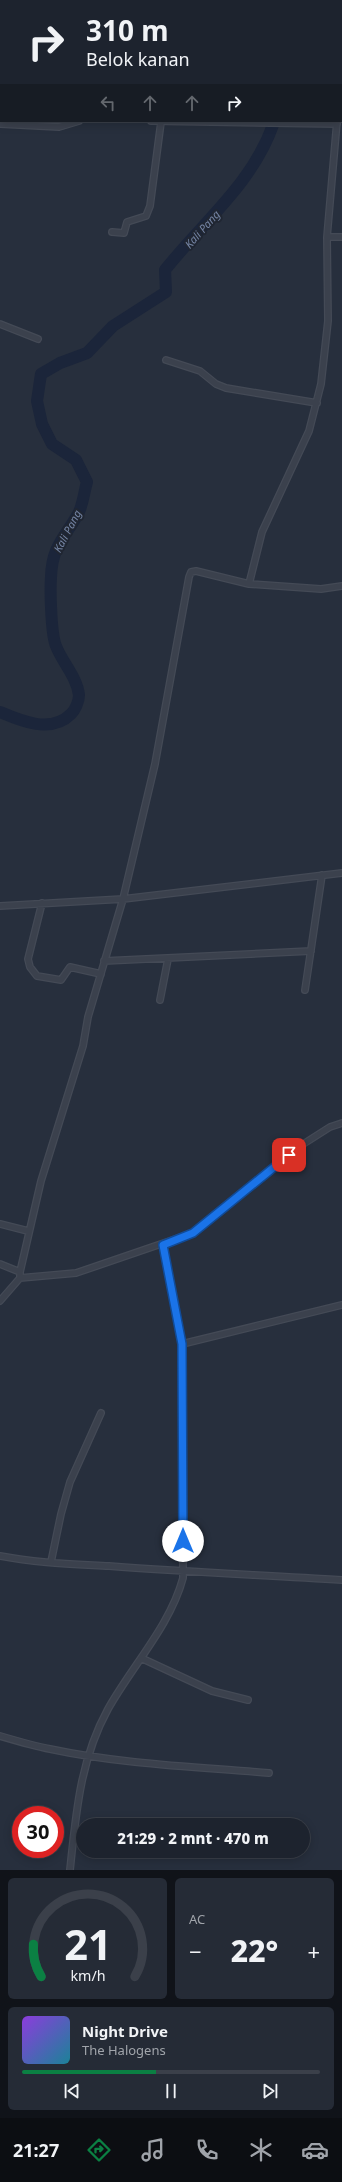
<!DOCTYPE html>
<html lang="id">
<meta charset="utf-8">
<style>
:root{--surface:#1d232e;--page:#252b36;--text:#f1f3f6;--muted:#a0a4aa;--line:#3b404a;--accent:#0b8043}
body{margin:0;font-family:"Noto Sans",sans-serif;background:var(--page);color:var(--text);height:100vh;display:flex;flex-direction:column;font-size:15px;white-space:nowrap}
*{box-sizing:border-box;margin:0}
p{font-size:13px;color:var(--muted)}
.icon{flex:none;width:22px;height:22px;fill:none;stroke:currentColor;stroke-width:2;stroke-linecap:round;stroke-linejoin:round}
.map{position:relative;height:1870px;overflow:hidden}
.sheet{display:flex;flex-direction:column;gap:8px;padding:8px;background:#101319;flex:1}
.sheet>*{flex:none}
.top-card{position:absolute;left:0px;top:0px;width:342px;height:122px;box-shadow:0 2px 10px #0003,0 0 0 1px var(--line);background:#1d232e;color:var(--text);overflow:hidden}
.speed{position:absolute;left:12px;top:1806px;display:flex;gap:8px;font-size:20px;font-weight:700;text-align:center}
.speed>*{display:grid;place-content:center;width:52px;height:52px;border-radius:50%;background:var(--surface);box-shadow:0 2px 10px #0003,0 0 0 1px var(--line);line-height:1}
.speed .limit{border:6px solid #d22;background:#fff;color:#111}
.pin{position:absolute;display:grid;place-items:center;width:34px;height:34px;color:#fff;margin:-17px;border-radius:8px;box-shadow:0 2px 6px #0006}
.me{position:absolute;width:44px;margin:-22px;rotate:0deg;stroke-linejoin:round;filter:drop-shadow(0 0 3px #0008)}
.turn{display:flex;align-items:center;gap:14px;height:84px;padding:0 20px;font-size:18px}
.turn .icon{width:52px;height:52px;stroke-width:2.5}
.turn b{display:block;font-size:28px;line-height:34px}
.lanes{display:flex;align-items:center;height:38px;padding:0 20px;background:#0003;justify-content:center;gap:20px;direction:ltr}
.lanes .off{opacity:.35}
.big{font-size:30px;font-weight:800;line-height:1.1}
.sheet .tile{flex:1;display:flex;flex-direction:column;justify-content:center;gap:6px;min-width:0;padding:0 14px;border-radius:6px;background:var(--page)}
.sheet .dial{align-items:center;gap:0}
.dial svg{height:104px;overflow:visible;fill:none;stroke:var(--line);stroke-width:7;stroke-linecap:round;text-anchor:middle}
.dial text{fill:var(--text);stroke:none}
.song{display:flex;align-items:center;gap:12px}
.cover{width:48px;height:48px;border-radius:6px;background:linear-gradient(135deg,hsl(270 70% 55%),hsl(190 70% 35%))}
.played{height:4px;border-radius:2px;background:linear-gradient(90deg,var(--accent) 45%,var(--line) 45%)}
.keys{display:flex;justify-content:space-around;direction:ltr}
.heat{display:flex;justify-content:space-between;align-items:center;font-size:22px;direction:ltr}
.sheet .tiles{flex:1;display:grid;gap:8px;grid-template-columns:1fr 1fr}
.tile:last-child{grid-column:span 2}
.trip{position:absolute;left:76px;top:1818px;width:234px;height:40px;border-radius:20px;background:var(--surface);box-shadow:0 2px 10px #0003,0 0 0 1px var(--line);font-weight:800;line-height:40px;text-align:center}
.dock{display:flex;height:64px;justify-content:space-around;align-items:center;background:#0c0e12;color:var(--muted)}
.dock .icon{width:28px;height:28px}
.dock .current{color:var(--accent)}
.dock b{font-size:18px;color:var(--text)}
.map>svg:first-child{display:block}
</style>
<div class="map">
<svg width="342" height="1870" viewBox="0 0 342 1870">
<rect width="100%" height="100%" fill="#272f3d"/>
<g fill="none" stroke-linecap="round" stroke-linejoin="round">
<path stroke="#1b253a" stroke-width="12" d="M258,0L259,1
M0,712C21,721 51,734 71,714C75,710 79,702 79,695C77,677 62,662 56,646C51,634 50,591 51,577C52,546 64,539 78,514C83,505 84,492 87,482L76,460L52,444L42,424L37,401L41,374L60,363L87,353L113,326L166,292L165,270C203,222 252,184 273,125"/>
<g stroke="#444a56" stroke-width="8">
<path id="street" d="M161,1V0
M341,64L342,48
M151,121L337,124
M0,124L59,127L79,121
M112,232L124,233L127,222L146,216L150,206L161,122
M327,237H342
M0,324L38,339
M166,360L200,371L216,384L226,388L317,403
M249,584L321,589L342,586
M42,903L28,959L30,967L37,976L61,980L70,967L101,974
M0,906L123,899L342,873
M104,961L311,951
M305,990L322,875
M160,1000L168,959
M0,1224L28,1231
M0,1264L20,1272
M20,1278L76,1273L193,1233L297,1148L330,1127L342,1123
M0,1301L20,1278V1272L41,1181L83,1046L88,1017L123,899L155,764L189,577L191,572L196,571L249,584L262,532L309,431L321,384L328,321L327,237L337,121
M182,1344L342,1305
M0,1556C36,1563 73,1564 109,1566C187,1572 264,1575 342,1580
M51,1562L61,1514L70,1482L101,1413
M141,1658L212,1691L248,1700
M0,1736C17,1741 34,1746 50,1749C120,1764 198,1767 269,1773
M70,1870C76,1813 80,1760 108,1709C132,1666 170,1626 183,1578L182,1344L163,1245"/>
</g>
<use href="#street" stroke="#3b414d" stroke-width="5.5"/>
</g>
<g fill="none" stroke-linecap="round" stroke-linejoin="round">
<g stroke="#114b97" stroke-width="10">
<path id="route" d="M183,1541L182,1344L163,1245L193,1233L289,1155"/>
</g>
<use href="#route" stroke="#1a73e8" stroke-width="7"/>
</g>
<g text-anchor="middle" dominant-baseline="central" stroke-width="4" stroke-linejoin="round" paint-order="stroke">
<g font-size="11" font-style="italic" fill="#7484a3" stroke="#202632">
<text transform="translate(202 229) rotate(-48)">Kali Pang</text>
<text transform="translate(67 531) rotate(-62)">Kali Pang</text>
</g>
</g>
</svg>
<div class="speed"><div class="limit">30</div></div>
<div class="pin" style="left:289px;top:1155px;background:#d93025"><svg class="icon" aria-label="arrive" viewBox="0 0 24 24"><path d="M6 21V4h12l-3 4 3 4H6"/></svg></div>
<svg class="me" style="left:183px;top:1541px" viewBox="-20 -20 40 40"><circle r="19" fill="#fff"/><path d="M0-13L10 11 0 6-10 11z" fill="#1a73e8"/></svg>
<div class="trip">21:29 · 2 mnt · 470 m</div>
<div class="top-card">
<div class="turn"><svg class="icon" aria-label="right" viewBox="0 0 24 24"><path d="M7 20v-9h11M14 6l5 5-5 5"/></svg><div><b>310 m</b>Belok kanan</div></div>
<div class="lanes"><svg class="icon off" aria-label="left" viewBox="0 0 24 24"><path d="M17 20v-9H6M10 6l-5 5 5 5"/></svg><svg class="icon off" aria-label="ahead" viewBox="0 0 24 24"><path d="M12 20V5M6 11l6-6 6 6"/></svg><svg class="icon off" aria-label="ahead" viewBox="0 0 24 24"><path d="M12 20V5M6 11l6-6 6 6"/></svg><svg class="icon" aria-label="right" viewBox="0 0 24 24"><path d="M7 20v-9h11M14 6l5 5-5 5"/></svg></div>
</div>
</div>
<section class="sheet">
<div class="tiles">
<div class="tile dial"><svg viewBox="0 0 100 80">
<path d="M14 69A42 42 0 1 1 86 69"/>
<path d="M14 69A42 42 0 0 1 8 44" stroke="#0b8043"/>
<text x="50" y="56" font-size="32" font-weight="700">21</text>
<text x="50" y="72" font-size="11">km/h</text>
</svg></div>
<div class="tile"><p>AC</p>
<div class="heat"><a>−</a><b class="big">22°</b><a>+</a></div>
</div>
<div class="tile">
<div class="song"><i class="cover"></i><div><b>Night Drive</b><p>The Halogens</p></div></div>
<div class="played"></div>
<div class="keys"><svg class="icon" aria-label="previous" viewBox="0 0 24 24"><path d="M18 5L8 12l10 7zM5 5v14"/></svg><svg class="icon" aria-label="pause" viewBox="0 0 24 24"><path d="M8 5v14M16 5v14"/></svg><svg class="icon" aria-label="next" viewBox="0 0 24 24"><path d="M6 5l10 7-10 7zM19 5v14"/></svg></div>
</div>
</div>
</section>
<nav class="dock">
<b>21:27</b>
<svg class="icon current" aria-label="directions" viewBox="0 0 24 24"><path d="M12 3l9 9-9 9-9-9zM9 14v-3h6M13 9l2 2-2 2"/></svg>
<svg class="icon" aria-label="music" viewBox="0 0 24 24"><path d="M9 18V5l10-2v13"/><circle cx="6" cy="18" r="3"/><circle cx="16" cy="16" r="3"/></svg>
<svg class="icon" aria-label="phone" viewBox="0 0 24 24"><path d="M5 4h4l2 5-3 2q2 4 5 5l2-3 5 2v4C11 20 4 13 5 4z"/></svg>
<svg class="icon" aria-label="climate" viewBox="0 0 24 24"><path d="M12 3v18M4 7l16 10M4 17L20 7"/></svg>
<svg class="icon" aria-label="car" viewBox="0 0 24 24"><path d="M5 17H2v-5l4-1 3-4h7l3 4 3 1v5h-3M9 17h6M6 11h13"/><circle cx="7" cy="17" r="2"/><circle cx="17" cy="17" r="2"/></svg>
</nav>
